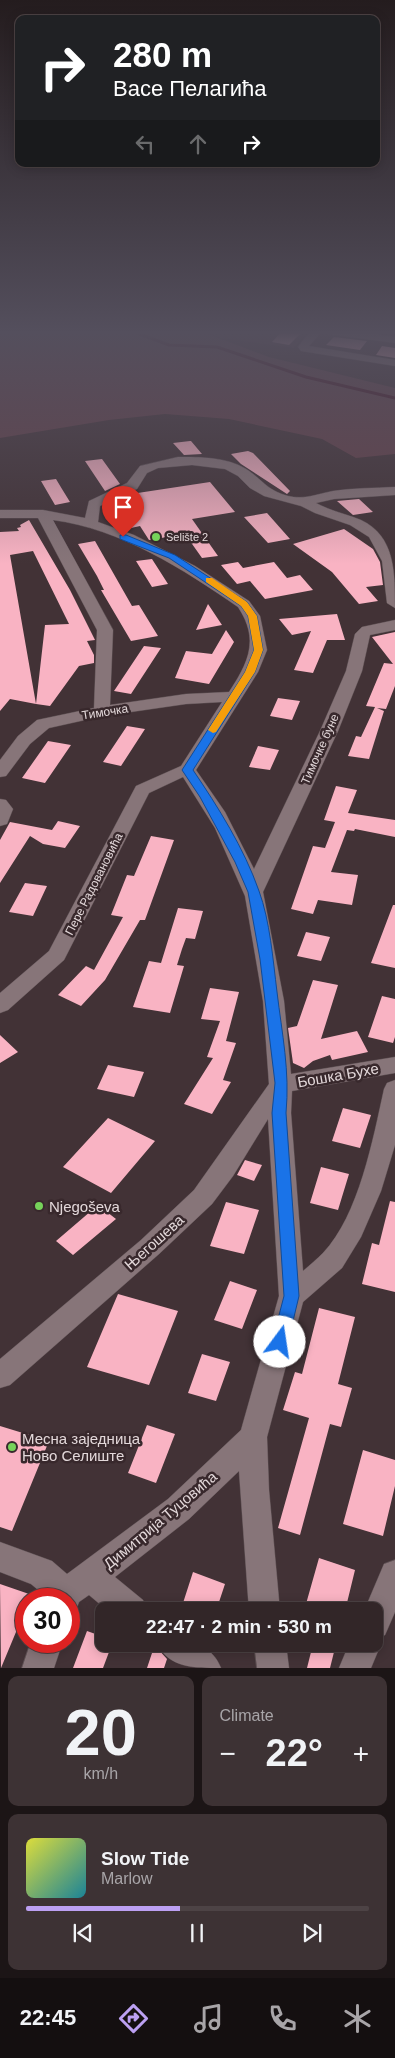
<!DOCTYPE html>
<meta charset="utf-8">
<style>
:root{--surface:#322628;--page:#3d3234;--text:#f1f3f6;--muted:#a8a5a8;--line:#4d4345;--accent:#bca0f2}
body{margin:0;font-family:Arial,sans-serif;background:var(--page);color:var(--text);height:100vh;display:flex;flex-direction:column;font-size:19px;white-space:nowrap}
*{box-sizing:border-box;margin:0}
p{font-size:16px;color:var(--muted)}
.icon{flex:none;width:28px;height:28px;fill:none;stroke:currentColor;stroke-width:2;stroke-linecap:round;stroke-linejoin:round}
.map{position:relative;height:1668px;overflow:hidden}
.drawer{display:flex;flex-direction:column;gap:8px;padding:8px;background:#1c1516;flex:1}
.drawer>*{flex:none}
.top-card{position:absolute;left:15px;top:15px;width:365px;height:152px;border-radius:10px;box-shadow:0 2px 12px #0003,0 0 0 1px var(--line);background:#202124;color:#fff;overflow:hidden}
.speed{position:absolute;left:15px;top:1588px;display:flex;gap:10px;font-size:25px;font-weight:700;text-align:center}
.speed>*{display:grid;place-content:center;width:65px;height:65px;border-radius:50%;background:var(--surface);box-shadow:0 2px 12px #0003,0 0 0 1px var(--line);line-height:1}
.speed .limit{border:8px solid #d22;background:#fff;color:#111}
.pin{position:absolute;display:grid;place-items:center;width:42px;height:42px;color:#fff;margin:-51px -21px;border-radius:50% 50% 50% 0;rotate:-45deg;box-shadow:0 0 5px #0007}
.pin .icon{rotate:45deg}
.me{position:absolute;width:55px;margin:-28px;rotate:14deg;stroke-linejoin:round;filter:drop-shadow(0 0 4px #0008)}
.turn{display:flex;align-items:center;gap:18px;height:105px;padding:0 15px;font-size:22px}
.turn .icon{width:65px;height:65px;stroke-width:2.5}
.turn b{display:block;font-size:35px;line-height:42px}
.lanes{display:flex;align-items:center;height:48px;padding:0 15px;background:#0003;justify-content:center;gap:25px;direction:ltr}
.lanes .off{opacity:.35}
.big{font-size:38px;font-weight:600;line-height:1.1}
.drawer .widget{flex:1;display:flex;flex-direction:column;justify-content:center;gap:8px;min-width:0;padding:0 18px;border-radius:10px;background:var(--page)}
.drawer .dial{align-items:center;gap:0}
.dial b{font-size:65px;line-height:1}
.song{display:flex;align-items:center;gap:15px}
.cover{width:60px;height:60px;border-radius:8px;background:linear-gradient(135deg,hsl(60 70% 55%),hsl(190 70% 35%))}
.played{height:5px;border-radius:2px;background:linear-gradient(90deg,var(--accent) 45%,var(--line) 45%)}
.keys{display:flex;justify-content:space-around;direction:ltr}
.heat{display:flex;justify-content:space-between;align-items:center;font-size:28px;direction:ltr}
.drawer .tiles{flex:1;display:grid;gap:8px;grid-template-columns:1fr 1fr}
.widget:last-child{grid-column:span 2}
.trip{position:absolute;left:95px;top:1602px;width:288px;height:50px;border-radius:10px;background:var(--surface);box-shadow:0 2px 12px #0003,0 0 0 1px var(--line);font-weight:600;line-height:50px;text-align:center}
.menu{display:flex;height:80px;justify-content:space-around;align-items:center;background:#140f10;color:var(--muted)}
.menu .icon{width:35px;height:35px}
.menu .current{color:var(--accent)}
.menu b{font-size:22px;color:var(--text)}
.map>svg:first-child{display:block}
</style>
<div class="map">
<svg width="395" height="1668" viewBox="0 0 395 1668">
<rect width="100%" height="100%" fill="#423236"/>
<path fill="#523c41" d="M199,330H309L294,348L221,338Z"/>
<path fill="#644049" d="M0,330H197L269,357L395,388V454L356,458L322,439L229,419L165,414L109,420L0,438Z"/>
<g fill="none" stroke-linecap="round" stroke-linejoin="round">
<path stroke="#430d1f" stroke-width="3" d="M129,330L169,345L217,347L306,377L395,398"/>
</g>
<path fill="#f9b3c3" d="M283,330H304L289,345L272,342Z
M334,337L367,341L360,350L326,345Z
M382,346L395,348V358L376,355Z
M190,441H191L202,454L184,455L173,443Z
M248,451L253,453L290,491L287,494L241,464L231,454Z
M102,459L120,484L105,491L85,461Z
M56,479L62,489L70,502L55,505L41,481Z
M210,482L235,512L192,519L218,556L202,558L185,534L149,540L140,526L131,528L113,502L131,494Z
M359,499L373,512L353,515L337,501Z
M267,513L290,539L268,543L244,517Z
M29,520L70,590L95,640L87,641L94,655V663L79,666L50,706L36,704L45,625L69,624L33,551L10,555L36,704L10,699L0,711V532L19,531L17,528L21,527L20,525Z
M344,529L373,549L380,562L383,585L366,587L378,601L359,604L332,572L293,544Z
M95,541L132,606L139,605L158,636L131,641L101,590H104L97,576L78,544Z
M152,559L168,584L152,587L136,561Z
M238,562L243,568L274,562L287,578L300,575L313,590L265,599L250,581L237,584L221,565Z
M208,604L222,625L196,630Z
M337,614L345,640H327L313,673L294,670L311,631L292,635L279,619Z
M226,630L234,642L209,684L175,678L186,651L212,654Z
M395,632V686L386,709L377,708L384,711L369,759L348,756L356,736L361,737L375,707L366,706L384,663L393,664L372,637Z
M144,646L161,648L131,694L114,691Z
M278,698L300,701L292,720L270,716Z
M127,726L145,729L121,766L103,762Z
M48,741L71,745L45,783L22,778Z
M258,746L279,750L270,770L249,767Z
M336,786L357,790L348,813L395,820V837L355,829L354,831L347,830L331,872L358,875L352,905L318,900L313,914L291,909L313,846L325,848L335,822L324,820Z
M58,821L80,826L65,848L43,844L30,836L0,883V840L10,822L52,830Z
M151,836L174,840L145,920H140L105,980L81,1006L58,995L86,966L94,970L123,917L111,915L127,875L134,876Z
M25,883L47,886L33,916L9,912Z
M393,905H395V968L371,963Z
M178,908L203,911L195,939L186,938L182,949L177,965L184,966L170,1013L133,1007L149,961L161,963Z
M306,932L330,937L321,961L297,956Z
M313,980L338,985L321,1039L357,1031L368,1052L332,1060L330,1055L313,1061L304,1068L293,1063L288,1028L297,1026Z
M210,988L239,992L226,1041L236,1043L223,1080L231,1082L212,1114L184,1104L213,1058L207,1057L220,1021L201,1019Z
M382,996L395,999V1037L393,1043L368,1037Z
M0,1035L18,1052L0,1063Z
M108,1065L144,1072L134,1097L97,1089Z
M343,1108L371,1115L360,1148L332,1141Z
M108,1118L155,1141L111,1193L63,1167Z
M245,1160L262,1165L254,1181L237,1175Z
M321,1167L349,1174L338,1210L310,1203Z
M390,1201L395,1202V1292L362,1284L372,1243L379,1245Z
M226,1202L259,1210L244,1254L210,1246Z
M98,1205L116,1219L73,1255L56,1241Z
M230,1281L257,1290L242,1329L214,1320Z
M118,1294L178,1311L149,1385L87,1367Z
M319,1308L355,1317L338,1384L352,1388L341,1427L330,1424L300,1535L278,1528L309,1418L283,1410L295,1372L302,1374Z
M202,1354L230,1362L216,1401L188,1393Z
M147,1425L175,1434L156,1483L128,1473Z
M0,1426L49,1441L12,1531L0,1527Z
M363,1450L395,1460V1486L383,1536L343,1524Z
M319,1558L355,1570L345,1611H304Z
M193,1572L225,1584L216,1611H204L183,1603Z
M0,1584L32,1595L30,1599H26V1608L1,1668Z
M87,1631L104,1637V1644H112L103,1668H73Z
M313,1644H336L330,1668H307Z
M154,1647L158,1649L167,1659L164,1668H147Z"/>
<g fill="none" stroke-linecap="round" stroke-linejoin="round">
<g stroke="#5c4f52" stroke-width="1">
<path id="street" d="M311,330H348L395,337V343L321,333L309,346L395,360V366L301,351L298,347Z
M178,457C200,457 227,457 246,469C262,479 266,490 288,496C304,500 317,494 333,491C353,488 375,488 395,487V495L334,499L316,503C331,511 346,514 361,520C395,536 395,572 395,608L387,603L382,561L369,537L350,525L315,513L301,506L264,496L250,488L238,476L225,469L192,465L158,468L147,473L137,489L100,506L98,522L134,535L195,566L249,601L260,616L267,650L258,672L196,770L225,812L254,869L320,731L346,671L355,634L362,627L395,620V630L370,635L362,671L338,731L263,892L284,1001L291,1074L395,1057V1073L292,1091L291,1113L303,1271C310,1265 317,1259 323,1253C359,1215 373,1139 384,1089L387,1083L395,1080V1145L381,1191L361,1237L342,1268L303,1302L267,1437L269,1490L280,1611H249L239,1471L189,1519L115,1577L143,1600L147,1611H108L89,1595L79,1602L76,1610L69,1613V1599H49L31,1584L0,1572V1542L52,1561L67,1574L168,1499L241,1430L279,1296L268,1119L233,1176L212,1204L159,1254L10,1385L0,1388V1359L141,1240L194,1190L269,1084L263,1001L245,896L215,828L183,777L149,793L64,960L8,1010L0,1013V993L49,951L136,786L181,766L222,702L186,704L103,716L49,728L30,744L6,776L0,777V760L18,736L37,720L94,708L97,630L38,518H0V510H43L85,518L89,501L127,483L140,466ZM53,520C121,529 183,569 238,607C260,640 248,663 229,692L186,694L110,705L113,630Z
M0,799L6,800L13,809L7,824L0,826Z
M395,1560V1612L385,1635L378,1638L381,1644L371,1668H339L349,1644H374V1611H364L384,1564Z
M31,1641H63L54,1668H22Z
M157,1644C184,1642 209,1639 221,1668C193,1668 170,1668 157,1644Z
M254,1644H286L289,1668H257Z"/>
</g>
<use href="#street" fill="#877579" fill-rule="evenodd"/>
</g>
<linearGradient id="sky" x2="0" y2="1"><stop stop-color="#241c1e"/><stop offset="0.59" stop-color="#544f5d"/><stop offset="1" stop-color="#544f5d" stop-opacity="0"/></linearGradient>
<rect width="395" height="564" fill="url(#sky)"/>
<path fill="#1a73e8" stroke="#114b97" d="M120,535H126L175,555L247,602L257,616L263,650L255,672L193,770C218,807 244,848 259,891C270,921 273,960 277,992C282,1034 290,1071 286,1113L299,1296L288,1342L286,1347L280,1349L274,1347L272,1342L284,1296L272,1113L275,1083L260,959L248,892L235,862L200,797L182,770L245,672L254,650L248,616L241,606L169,558L120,539Z"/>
<path fill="#f59e0b" d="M206,578H212L247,602L257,616L263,650L255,672L216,732L213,733L208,730L245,672L254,650L248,616L241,606L206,582Z"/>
<g fill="#76d25a" stroke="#38282c" stroke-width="2">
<circle cx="156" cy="537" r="5"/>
<circle cx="39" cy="1206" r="5"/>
<circle cx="12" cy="1447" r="5"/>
</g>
<g text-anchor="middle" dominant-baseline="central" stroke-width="5" stroke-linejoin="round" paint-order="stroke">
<g font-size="11" fill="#e3d8da" stroke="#38282c" text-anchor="start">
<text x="166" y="537">Selište 2</text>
</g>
<g font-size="12" fill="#e3d8da" stroke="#38282c">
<text transform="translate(105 712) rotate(-9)">Тимочка</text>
<text transform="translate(320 749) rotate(-66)">Тимочке буне</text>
<text transform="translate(94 884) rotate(-63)">Пере Радовановића</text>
</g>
<g font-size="15" fill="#e3d8da" stroke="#38282c">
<text transform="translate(338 1075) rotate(-10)">Бошка Бухе</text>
<text transform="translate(154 1242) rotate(-42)">Његошева</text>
<text transform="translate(160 1520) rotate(-40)">Димитрија Туцовића</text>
</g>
<g font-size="15" fill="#e3d8da" stroke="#38282c" text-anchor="start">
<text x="49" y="1206">Njegoševa</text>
<text x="22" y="1438">Месна заједница<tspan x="22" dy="17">Ново Селиште</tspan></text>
</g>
</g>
</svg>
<div class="speed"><div class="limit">30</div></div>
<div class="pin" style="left:123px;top:537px;background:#d93025"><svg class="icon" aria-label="arrive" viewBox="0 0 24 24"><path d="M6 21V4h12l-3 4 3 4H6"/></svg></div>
<svg class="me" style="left:280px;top:1342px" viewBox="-20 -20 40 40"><circle r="19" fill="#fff"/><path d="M0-13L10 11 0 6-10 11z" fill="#1a73e8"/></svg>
<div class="trip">22:47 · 2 min · 530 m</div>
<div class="top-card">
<div class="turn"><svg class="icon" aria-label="right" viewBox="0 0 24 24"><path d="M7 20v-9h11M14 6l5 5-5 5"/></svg><div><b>280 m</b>Васе Пелагића</div></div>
<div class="lanes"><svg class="icon off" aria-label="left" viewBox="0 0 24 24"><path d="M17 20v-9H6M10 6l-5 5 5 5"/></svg><svg class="icon off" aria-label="ahead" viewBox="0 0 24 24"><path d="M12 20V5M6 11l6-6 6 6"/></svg><svg class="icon" aria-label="right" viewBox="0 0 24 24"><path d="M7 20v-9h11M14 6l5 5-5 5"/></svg></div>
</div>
</div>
<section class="drawer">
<div class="tiles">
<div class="widget dial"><b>20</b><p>km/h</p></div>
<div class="widget"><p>Climate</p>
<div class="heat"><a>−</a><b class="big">22°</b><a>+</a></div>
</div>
<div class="widget">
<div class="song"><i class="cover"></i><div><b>Slow Tide</b><p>Marlow</p></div></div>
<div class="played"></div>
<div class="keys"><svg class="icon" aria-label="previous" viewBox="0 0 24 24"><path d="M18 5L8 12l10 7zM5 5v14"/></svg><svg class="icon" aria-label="pause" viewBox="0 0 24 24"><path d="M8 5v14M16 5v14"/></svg><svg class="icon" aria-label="next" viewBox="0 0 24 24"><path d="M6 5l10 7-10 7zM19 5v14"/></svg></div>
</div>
</div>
</section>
<nav class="menu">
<b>22:45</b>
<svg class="icon current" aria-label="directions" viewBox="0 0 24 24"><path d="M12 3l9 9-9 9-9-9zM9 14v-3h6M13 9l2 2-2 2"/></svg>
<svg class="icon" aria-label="music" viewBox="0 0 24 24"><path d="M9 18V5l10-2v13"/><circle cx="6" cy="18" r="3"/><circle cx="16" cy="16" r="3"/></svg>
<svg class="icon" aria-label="phone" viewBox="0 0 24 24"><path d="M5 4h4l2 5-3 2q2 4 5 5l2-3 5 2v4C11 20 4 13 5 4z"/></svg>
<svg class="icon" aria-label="climate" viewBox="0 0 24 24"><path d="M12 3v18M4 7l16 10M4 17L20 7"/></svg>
</nav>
